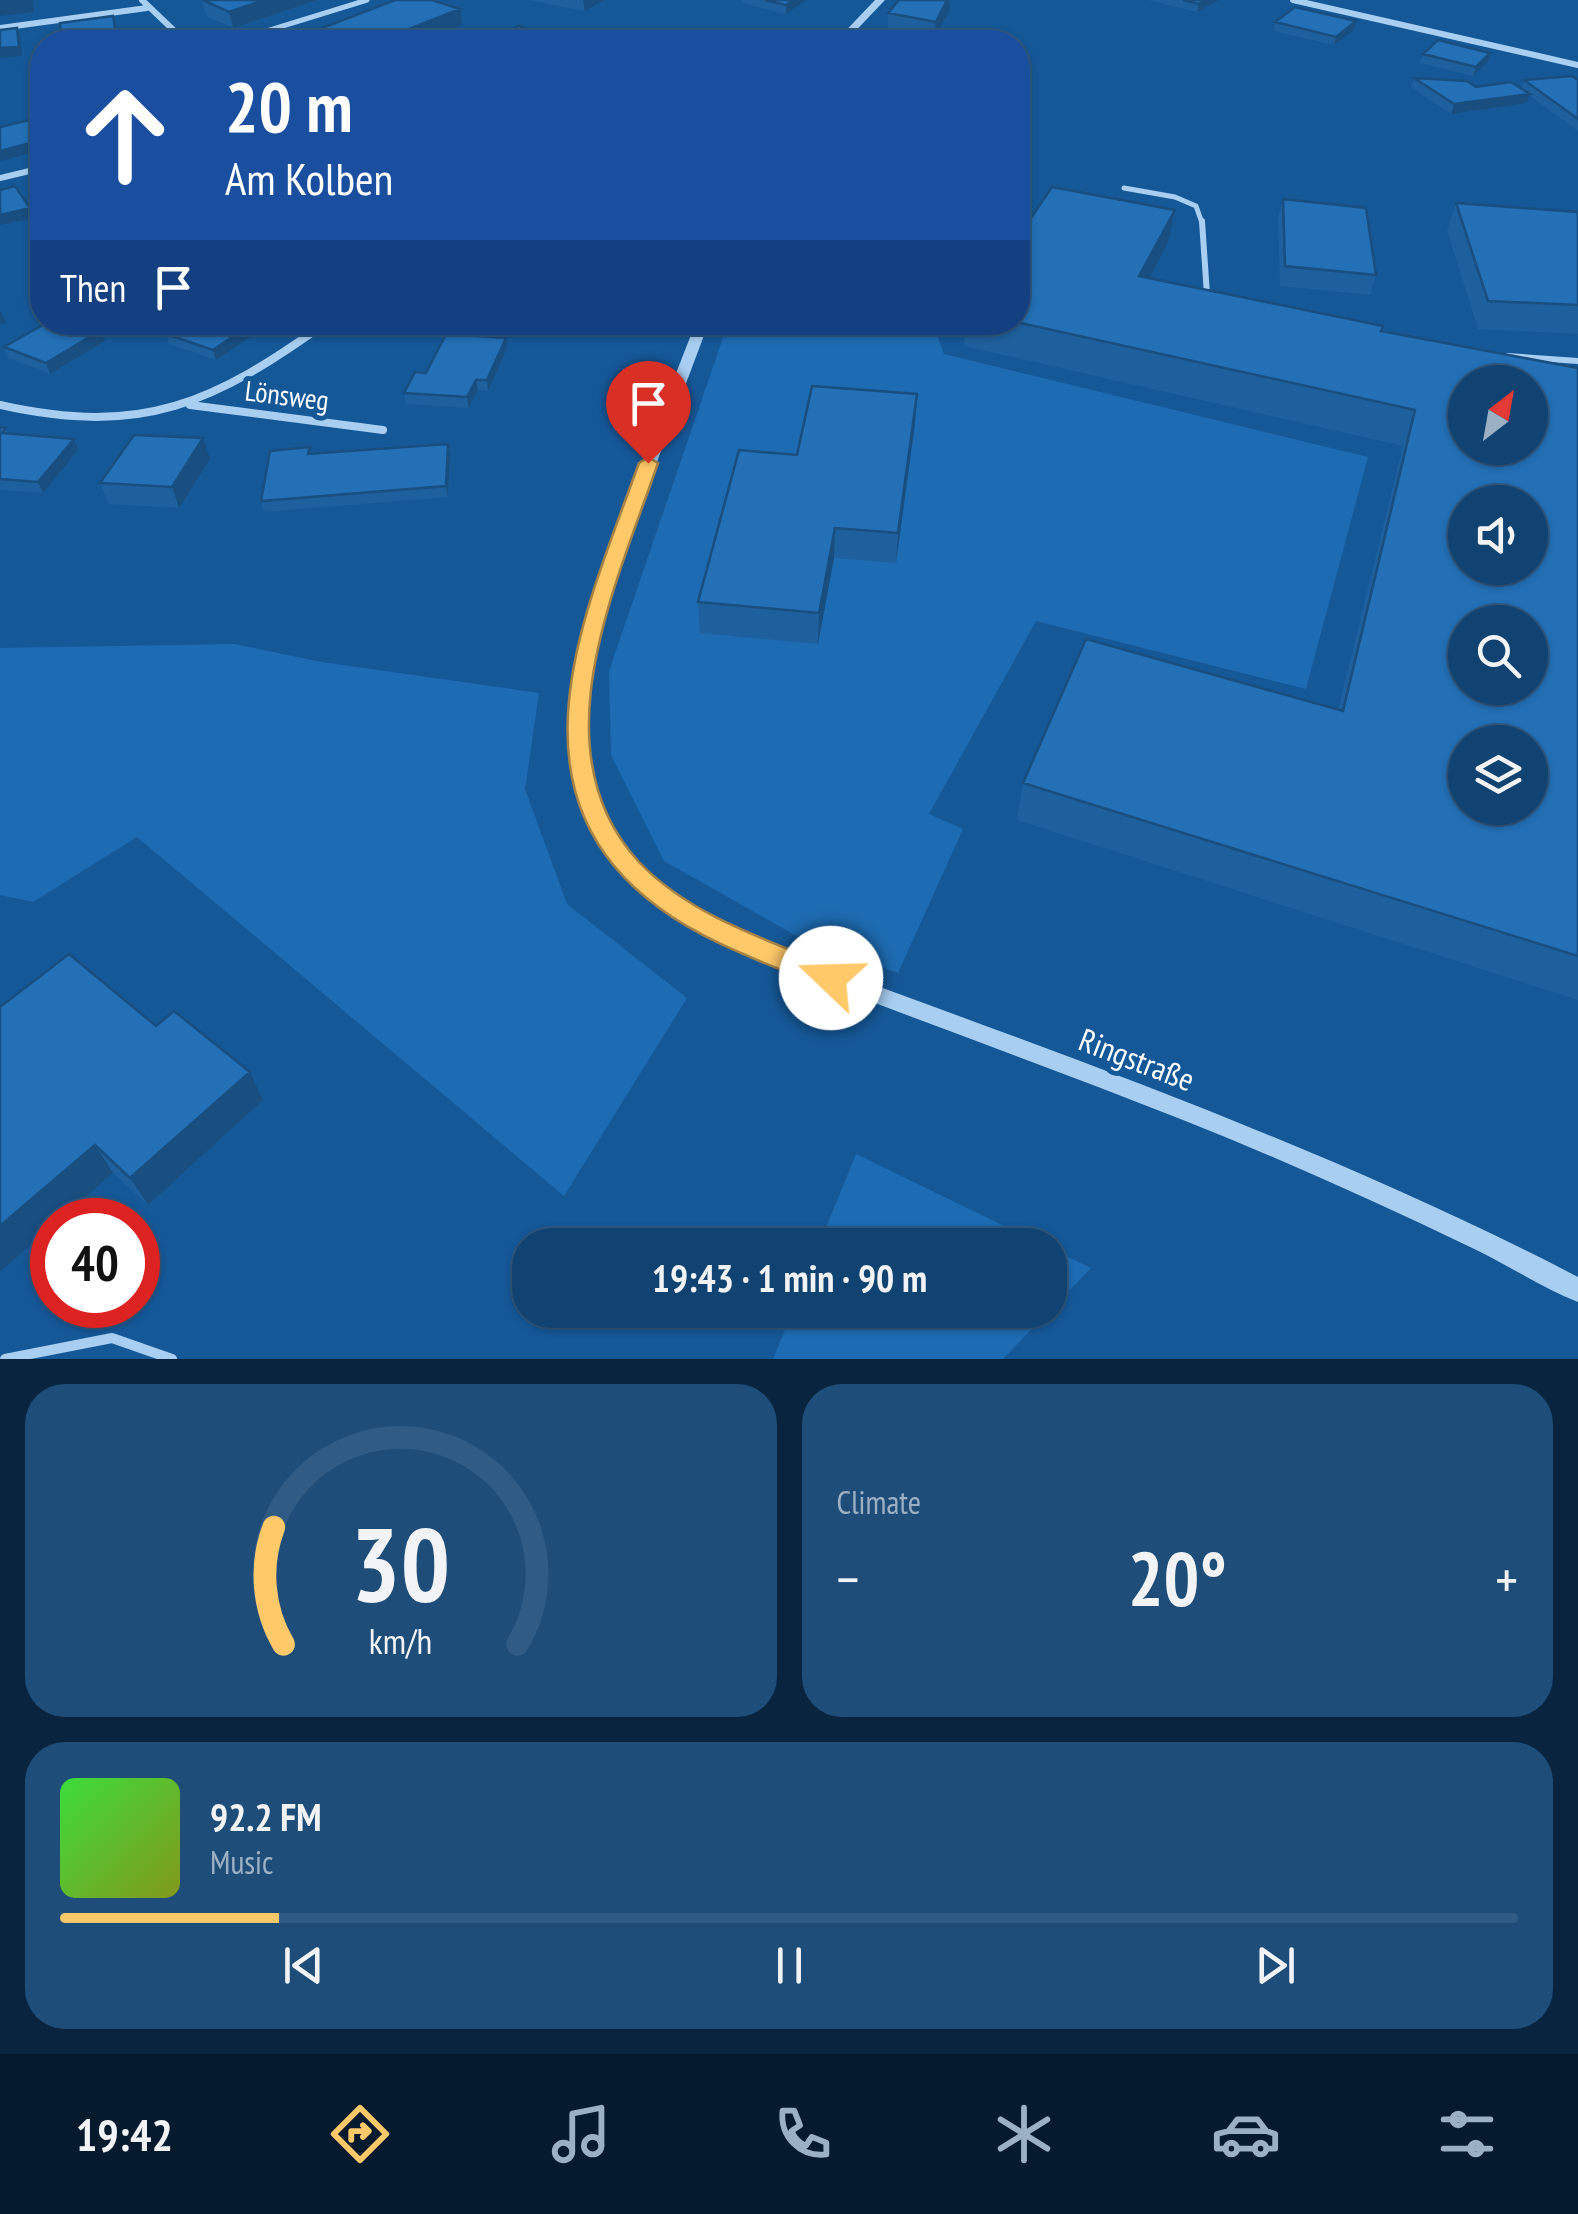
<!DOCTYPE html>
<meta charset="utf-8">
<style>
:root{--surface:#104272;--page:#1e4d7a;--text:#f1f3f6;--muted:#9cb0c4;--line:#305b84;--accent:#ffc969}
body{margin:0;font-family:"PT Sans Narrow",sans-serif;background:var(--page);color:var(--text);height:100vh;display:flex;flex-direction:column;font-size:38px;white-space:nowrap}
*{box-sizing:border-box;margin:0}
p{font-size:32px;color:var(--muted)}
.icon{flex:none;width:55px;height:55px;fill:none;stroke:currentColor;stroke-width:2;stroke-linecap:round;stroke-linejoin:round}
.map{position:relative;height:1359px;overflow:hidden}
.panel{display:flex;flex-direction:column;gap:25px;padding:25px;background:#09243f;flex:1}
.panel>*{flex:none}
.hud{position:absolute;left:30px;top:30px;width:1000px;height:305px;border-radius:40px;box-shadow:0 2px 8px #0004,0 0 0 2px var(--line);background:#1a4fa0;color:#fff;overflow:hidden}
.needle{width:65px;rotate:31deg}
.controls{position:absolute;left:1448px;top:365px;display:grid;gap:20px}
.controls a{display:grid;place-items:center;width:100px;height:100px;border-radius:50%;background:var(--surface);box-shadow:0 2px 8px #0004,0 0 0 2px var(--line);font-size:50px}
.speed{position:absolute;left:30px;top:1198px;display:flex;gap:20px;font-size:50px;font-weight:700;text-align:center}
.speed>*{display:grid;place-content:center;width:130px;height:130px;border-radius:50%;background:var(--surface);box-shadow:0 2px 8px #0004,0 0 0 2px var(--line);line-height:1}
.speed .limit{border:15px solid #d22;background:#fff;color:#111}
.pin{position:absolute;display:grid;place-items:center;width:85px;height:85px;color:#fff;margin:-102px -42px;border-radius:50% 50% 50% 0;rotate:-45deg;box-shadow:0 0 10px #0007}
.pin .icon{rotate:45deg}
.me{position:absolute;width:110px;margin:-55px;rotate:291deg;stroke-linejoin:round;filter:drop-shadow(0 0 8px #0008)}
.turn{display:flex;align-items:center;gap:35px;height:210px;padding:0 30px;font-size:45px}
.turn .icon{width:130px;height:130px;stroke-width:2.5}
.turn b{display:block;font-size:70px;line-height:85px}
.then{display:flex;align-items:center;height:95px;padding:0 30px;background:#0003;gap:20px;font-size:38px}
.big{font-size:75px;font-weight:800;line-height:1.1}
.panel .widget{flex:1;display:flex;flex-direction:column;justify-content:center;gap:15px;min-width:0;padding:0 35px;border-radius:40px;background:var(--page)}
.panel .dial{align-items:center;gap:0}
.dial svg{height:260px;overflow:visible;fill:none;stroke:var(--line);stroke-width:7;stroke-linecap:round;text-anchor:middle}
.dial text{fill:var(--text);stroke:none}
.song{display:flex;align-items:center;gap:30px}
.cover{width:120px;height:120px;border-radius:15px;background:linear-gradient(135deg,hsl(120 70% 55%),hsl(70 70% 35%))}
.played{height:10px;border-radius:5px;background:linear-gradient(90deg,var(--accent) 15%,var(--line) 15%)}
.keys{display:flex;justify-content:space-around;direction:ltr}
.heat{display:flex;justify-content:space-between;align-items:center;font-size:55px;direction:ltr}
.panel .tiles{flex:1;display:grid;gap:25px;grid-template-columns:1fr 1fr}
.widget:last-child{grid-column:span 2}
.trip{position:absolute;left:512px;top:1228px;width:555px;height:100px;border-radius:40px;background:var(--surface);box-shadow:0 2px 8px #0004,0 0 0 2px var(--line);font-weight:800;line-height:100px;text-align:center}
.dock{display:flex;height:160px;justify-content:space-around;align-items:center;background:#061a2e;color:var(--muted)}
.dock .icon{width:70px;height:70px}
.dock .active{color:var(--accent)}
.dock b{font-size:45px;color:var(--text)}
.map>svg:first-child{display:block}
</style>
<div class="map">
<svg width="1578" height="1359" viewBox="0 0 1578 1359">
<rect width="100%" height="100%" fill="#155898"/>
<path fill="#1d6bb2" d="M728,323H933L944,354L1368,457L1306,689L1036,621L929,814L963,829L898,973L793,934L664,861L611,755L609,671Z
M234,644L322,662L539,693L525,789L567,904L687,998L564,1196L137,837L33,902L0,895V648Z
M856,1154L1043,1245H819Z
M1050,1248L1091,1268L1003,1359H773L793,1310H1050Z"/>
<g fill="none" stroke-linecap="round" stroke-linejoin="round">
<path stroke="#a8cff2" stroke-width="5" d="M231,42L367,0
M1124,188L1175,197L1196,206L1202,223"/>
<path stroke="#a8cff2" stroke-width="6" d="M1202,221L1207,295
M1508,356L1578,361"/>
<path stroke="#a8cff2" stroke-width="10" d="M5,1359L112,1338L172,1359"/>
<path stroke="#a8cff2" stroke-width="6" d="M142,0L186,42
M1293,0L1578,65
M0,28L147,8
M0,178L42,168"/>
<path stroke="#a8cff2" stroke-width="8" d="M0,405C143,437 214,403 327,322
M190,405L383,430"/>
<path fill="#a8cff2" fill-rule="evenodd" d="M875,0H885L845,42H835Z
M696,322H709C685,387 660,451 638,516C608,603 574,691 596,783C603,809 609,832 626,853C671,905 740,932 801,958C1064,1055 1328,1147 1578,1277V1302C1540,1287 1505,1263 1468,1246C1374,1201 1279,1158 1183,1120C1083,1080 983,1044 883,1006C814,981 742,957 679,919C643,897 604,866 589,825C549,722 585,621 620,522C644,455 670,389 696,322Z"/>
</g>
<path fill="#1e609d" d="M202,0H317L233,28L206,16Z
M527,0H604L585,11Z
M741,0H806L786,14L741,3Z
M899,0H950V9L934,38L888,30V13Z
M1148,0H1219L1197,12Z
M1275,22L1354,30L1334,45L1273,31Z
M1490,53L1488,62L1473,76L1420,63L1423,54Z
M1414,78L1476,87L1521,89L1524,80H1578V131L1529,95L1527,103L1451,114L1411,87Z
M1283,199L1376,275L1370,295L1280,286L1278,218Z
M1456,203L1578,212V334L1478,329L1447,230Z
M1175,210L1168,243L1150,278L1381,331L1578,368V1000L1017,820L1023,783L1338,710L1403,446L964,346L966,322H1018Z
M184,322H262L264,328L216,360L169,344L166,334Z
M105,341L50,374L8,358L4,347Z
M507,348L488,391L478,390L469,408L406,404L404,393L426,373Z
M917,394L915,423L896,563L834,558L818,644L700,633L698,602L797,455Z
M0,427L9,433L74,439L78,450L43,493L0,490Z
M448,444L450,455L448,497L264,512L261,501L312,454Z
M210,459L179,508L109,504L100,483Z
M0,1007L156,1026L250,1072L263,1100L148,1205L113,1173L59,1220H52V1226L0,1272Z"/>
<path fill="#184e80" d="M0,0H33L34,12L0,16Z
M264,0H317L233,28L229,12Z
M583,0H604L585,11Z
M793,0H806L786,14V5Z
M947,0H950V9L934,38L936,22Z
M1206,0H1219L1197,12L1199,4Z
M460,9L462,25L421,42H376Z
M113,16L118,42H62L61,39Z
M1356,21L1354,30L1334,45L1336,37Z
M17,28L20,36L22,56L0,58V48Z
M1490,53L1488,62L1473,76L1476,67Z
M1530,94L1527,103L1451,114L1454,104Z
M42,140V150L0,161V151Z
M30,208L33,218L0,225V215Z
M1175,210L1168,243L1133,310L1139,276Z
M1,311L6,322L0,325V312Z
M254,322H262L264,328L216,360L213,350Z
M101,330L105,341L50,374L46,363Z
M506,338L507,348L488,391L487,380Z
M476,380L478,390L469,408L467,397Z
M917,394L915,423L896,563L898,533Z
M203,438L210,459L179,508L172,487Z
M74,439L78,450L43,493L38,482Z
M448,444L450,455L448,497L446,486Z
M835,528L834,558L818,644L819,613Z
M250,1072L263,1100L148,1205L130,1178Z
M95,1145L113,1173L59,1220H52V1226L0,1272V1226Z"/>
<path fill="#2370b7" stroke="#184e80" stroke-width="2.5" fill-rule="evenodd" d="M203,0H264L229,12Z
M395,0H432L460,9L376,42H309L296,38Z
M765,0H793L786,5Z
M899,0H947L936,22L888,13Z
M1183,0H1206L1199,4Z
M1295,7L1356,21L1336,37L1275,22Z
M113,16L116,34L61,39L60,23Z
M519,26L568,42H479Z
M17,28L19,47L0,48V30Z
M1438,40L1490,53L1476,67L1423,54Z
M1572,76L1578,80V119L1524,80Z
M1414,78L1467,81L1476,87L1511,82L1530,94L1454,104Z
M42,117V140L0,151V127Z
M15,186L30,208L0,215V190Z
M1052,187L1175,210L1139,276L1383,326L1381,331L1578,368V956L1023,783L1086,639L1343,711L1415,410L1016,322H1018V237ZM1465,382H1530V448H1465ZM1465,502H1530V568H1465ZM1465,622H1530V688H1465ZM1465,742H1530V808H1465Z
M1283,199L1366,208L1376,275L1285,266Z
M1456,203L1578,212V305L1488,301Z
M48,322H79L101,330L46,363L4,347Z
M184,322H254L213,350L166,334Z
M446,334L506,338L487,380H476L467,397L404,393L415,372L426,373Z
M812,386L917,394L898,533L835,528L819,613L698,602L739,450L797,455Z
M0,427L6,428L2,433L74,439L38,482L0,479Z
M134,435L203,438L172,487L100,483Z
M448,444L446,486L261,501L270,451L310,447L308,454Z
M69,954L156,1026L174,1011L250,1072L130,1178L95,1145L0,1226V1007Z"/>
<path fill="#ffc969" stroke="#a68344" stroke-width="2.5" d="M648,457L658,463C617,583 536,751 639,862C691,917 773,942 841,970L845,978L841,986L831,990L821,986C766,963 706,943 658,907C500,790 586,611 639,463Z"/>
<g text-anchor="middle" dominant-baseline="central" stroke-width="10" stroke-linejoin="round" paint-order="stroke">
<g font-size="28" fill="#fff" stroke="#155898">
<text transform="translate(287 395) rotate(7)">Lönsweg</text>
</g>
<g font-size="32" fill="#fff" stroke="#155898">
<text transform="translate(1137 1059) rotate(21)">Ringstraße</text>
</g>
</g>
</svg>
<div class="controls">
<a><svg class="needle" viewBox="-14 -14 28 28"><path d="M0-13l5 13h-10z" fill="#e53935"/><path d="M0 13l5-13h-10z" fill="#9cb0c4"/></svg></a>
<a><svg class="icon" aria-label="sound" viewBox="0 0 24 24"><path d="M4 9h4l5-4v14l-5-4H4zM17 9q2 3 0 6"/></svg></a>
<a><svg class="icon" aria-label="search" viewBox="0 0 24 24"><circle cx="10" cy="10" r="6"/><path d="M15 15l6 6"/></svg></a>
<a><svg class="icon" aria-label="layers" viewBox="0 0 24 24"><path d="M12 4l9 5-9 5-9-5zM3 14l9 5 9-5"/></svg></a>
</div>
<div class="speed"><div class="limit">40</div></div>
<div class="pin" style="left:648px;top:463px;background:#d93025"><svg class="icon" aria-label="arrive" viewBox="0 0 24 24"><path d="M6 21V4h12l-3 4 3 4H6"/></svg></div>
<svg class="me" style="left:831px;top:978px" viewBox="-20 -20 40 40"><circle r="19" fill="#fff"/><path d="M0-13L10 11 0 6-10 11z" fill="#ffc969"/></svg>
<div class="trip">19:43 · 1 min · 90 m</div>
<div class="hud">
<div class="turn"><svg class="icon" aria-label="ahead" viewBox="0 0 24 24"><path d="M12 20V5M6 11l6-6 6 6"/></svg><div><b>20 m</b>Am Kolben</div></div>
<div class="then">Then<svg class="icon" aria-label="arrive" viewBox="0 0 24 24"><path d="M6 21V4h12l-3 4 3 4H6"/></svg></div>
</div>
</div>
<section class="panel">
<div class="tiles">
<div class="widget dial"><svg viewBox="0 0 100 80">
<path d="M14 69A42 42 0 1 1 86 69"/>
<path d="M14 69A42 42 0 0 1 11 33" stroke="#ffc969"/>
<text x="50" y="56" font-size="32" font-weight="700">30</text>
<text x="50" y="72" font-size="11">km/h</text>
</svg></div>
<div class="widget"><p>Climate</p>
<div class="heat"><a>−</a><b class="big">20°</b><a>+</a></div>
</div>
<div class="widget">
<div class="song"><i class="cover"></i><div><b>92.2 FM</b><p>Music</p></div></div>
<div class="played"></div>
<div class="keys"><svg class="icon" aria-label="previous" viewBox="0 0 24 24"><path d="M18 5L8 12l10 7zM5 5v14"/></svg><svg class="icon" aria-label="pause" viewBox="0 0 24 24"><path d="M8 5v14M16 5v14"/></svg><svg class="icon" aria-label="next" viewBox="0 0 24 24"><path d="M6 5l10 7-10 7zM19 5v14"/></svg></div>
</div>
</div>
</section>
<nav class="dock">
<b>19:42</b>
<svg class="icon active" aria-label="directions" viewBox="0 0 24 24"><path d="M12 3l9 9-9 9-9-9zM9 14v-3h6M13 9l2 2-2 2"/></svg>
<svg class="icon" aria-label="music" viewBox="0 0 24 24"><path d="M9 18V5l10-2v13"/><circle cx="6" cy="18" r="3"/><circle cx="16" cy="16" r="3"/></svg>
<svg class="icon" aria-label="phone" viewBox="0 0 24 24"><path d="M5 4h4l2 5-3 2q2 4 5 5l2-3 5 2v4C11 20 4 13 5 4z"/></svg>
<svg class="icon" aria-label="climate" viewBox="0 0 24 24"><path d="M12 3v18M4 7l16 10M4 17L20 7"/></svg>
<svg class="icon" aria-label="car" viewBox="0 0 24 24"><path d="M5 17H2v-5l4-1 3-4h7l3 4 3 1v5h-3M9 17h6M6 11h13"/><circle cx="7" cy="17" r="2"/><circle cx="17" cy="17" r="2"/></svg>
<svg class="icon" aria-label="filters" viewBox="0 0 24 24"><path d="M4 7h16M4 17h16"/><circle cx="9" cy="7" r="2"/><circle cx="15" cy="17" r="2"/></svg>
</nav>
